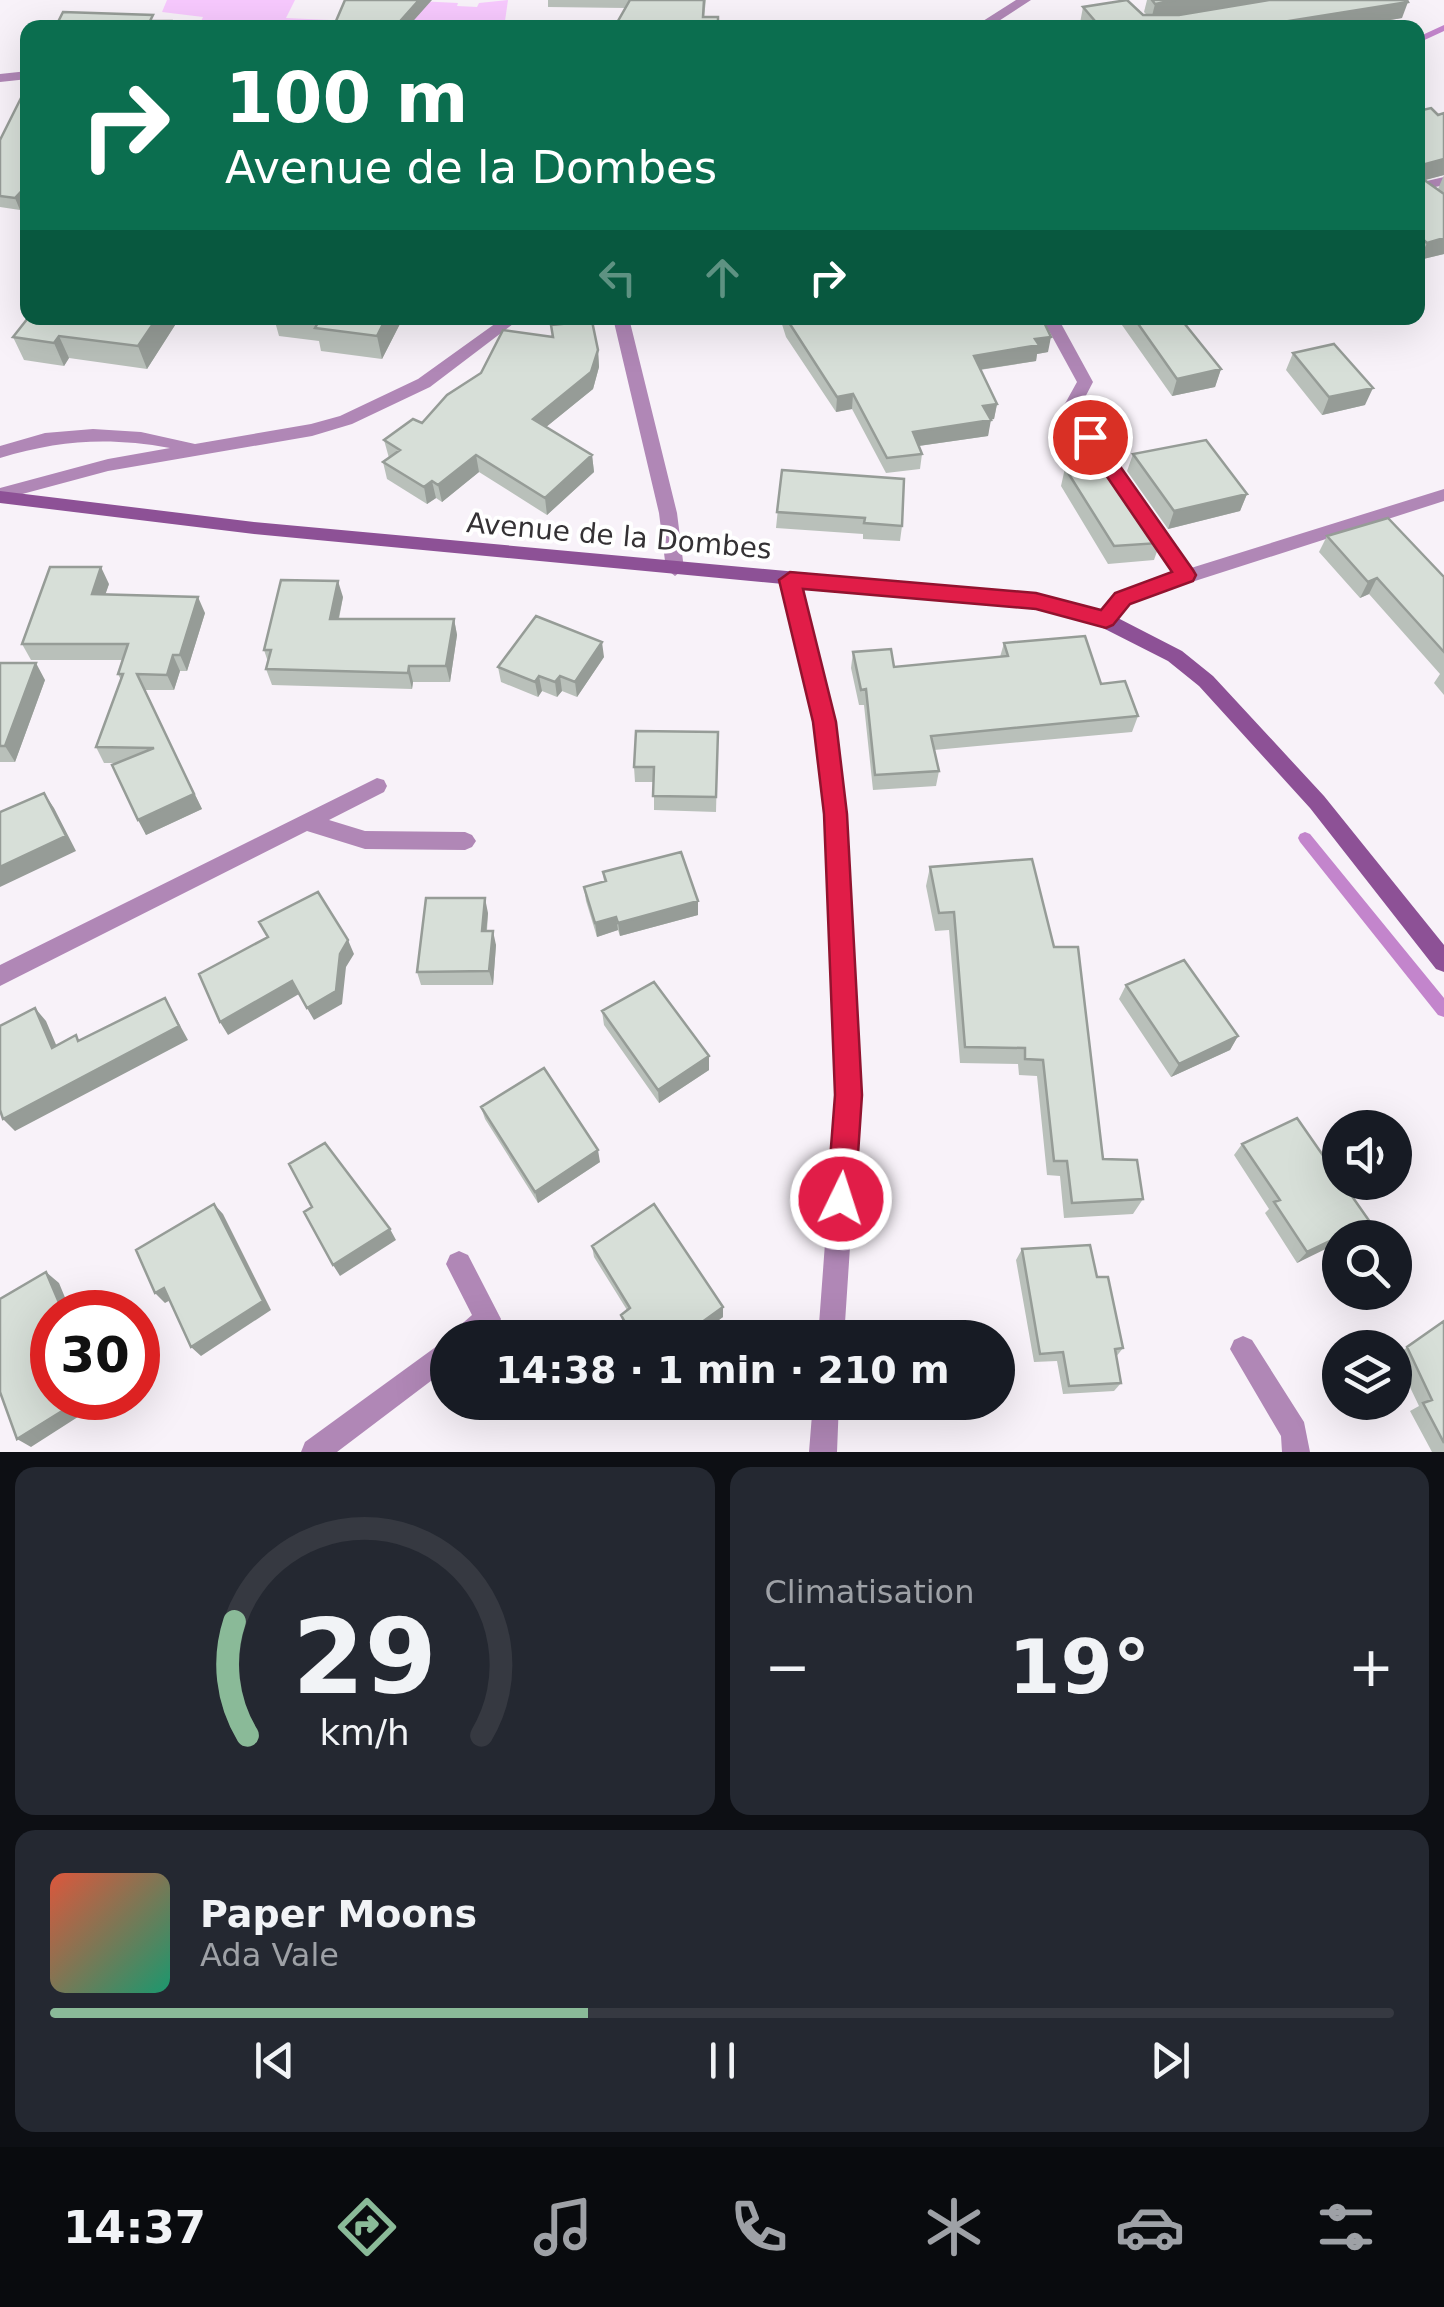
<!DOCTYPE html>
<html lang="fr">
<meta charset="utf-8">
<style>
:root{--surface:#171b24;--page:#242831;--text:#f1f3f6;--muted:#9ea1a6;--line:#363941;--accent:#8aba98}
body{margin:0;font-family:"DejaVu Sans",sans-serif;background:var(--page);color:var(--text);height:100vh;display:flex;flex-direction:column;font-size:38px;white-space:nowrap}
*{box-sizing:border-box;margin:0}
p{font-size:32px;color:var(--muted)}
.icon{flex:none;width:55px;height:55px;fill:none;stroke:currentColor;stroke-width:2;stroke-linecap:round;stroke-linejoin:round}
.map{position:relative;height:1452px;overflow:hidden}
.sheet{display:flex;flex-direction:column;gap:15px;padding:15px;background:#0d0f14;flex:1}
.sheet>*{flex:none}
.banner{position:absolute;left:20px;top:20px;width:1405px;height:305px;border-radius:20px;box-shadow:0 10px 40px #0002;background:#0b6e4f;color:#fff;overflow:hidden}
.fabs{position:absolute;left:1322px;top:1110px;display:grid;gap:20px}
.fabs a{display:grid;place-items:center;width:90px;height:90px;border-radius:50%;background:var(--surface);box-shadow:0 10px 40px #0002;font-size:50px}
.speed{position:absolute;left:30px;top:1290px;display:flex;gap:20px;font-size:50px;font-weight:700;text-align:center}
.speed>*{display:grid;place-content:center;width:130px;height:130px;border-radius:50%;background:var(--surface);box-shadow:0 10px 40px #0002;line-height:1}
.speed .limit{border:15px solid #d22;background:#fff;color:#111}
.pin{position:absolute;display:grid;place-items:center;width:85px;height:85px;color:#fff;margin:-42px;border:5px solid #fff;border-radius:50%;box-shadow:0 2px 10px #0007}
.me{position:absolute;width:110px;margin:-55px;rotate:4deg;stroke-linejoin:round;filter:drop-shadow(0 0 8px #0008)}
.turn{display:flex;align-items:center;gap:35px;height:210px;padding:0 40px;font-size:45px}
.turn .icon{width:130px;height:130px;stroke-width:2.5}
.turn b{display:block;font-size:70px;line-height:85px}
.lanes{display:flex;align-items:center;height:95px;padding:0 40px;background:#0003;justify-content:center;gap:50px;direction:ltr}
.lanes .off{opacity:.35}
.big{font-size:75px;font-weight:700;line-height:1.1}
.sheet .widget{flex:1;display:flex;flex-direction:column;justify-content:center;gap:15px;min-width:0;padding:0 35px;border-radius:20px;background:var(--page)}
.sheet .dial{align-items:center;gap:0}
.dial svg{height:260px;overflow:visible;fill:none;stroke:var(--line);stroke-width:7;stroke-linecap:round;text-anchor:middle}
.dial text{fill:var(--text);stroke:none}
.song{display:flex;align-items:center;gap:30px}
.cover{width:120px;height:120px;border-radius:15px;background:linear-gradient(135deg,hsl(10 70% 55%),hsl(160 70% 35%))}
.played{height:10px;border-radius:5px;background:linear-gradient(90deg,var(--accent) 40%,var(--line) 40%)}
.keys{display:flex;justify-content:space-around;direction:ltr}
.heat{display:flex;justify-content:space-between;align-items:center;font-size:55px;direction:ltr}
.sheet .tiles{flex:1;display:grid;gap:15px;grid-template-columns:1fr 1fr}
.widget:last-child{grid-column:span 2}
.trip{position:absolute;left:430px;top:1320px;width:585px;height:100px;border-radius:50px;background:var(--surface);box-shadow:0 10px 40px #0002;font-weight:700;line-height:100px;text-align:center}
.tabs{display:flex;height:160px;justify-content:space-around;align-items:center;background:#090b0e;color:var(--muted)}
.tabs .icon{width:70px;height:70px}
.tabs .on{color:var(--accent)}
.tabs b{font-size:45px;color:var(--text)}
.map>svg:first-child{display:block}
</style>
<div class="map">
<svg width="1444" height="1452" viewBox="0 0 1444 1452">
<rect width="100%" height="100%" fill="#f8f2f9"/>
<path fill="#f7c9fe" d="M167,0H295L286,18L396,23L397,0L458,3L457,6L477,7L479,3L508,0L504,28H198L203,17L162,12Z"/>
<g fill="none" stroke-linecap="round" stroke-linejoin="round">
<path fill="#c385cc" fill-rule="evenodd" d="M1444,25V31L1418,43V37Z
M1305,832L1310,834L1444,998V1017L1438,1015L1300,842L1298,838L1300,834Z"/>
<path fill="#b087b6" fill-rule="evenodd" d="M28,71V79L0,82V74Z
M1444,177V185L1418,191V183Z
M613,318H629L677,513L684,569L675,576L666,569L659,513Z
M1042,318H1058L1093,382L1079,409L1191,568L1444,489V501L1170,589L1129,604L1112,625H1098L1096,620C1116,588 1141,584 1175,573L1062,409L1077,382Z
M790,573L799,580L835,722L845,814L860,1095L844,1338H818L836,1095L825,814L815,722L781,580Z
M377,778L384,780L387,786L384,792L329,820L365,831L465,832L472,835L476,841L472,847L465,850L365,849L307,831L0,986V965Z
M459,1251L468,1255L501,1319C492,1342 473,1338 452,1338L456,1329L472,1315L446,1264L450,1255Z
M1243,1336L1252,1340L1304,1422L1310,1452H1282L1281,1436L1230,1349L1234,1340Z
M448,1338V1368L337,1452H301L305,1442Z
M813,1402H839L837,1452H809Z"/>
<path fill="#b087b6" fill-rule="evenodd" d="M1016,0H1031L988,28H972Z
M503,318H521L430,387L352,424L312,436L108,471L0,500V488L108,459L170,448C108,437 60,440 0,458V446L45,433L93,429L141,432L195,444L311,424L340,416L418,379Z"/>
<path fill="#8d5196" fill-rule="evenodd" d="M0,491L254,522L1036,594L1112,615L1182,651L1213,676L1324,796L1444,945V972L1436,969L1310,808L1199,686L1168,661L1099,626L1036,608L254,534L0,503Z"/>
</g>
<path fill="#b9c0ba" d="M548,0H706L704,17H718V28H614L626,8L548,7Z
M1147,0H1268L1402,18L1343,28H1083L1080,23L1083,7L1147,15L1144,12Z
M28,84V201L20,210L0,207V140Z
M1418,111L1438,115L1444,113V175L1424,180L1438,189L1444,175V254L1419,260L1418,259Z
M274,318H403L382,359L321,351L319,341L279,336Z
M780,318H1042L1048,352L1037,354L1036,361L980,370L997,404L994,419L990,420L988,436L919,446L922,454L920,469L886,473L852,409L836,412L786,337Z
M1117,318H1180L1221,369L1215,387L1172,396Z
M177,322L147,369L69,358L64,366L24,360L13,337Z
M598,350L599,367L593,389L546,427L592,455L594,472L547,515L479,472L442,502L436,498L427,504L387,479L383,462L389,458L384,440Z
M1293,353L1365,405L1322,415L1286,370Z
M1133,454L1247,494L1240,511L1168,529L1127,471Z
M1065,468L1150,517L1147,524L1160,543L1154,560L1108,564L1061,486Z
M782,470L902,526L900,541L863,539V534L776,528Z
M1327,536L1444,577V695L1434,683L1440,674L1369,594L1360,598L1319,552Z
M109,584L105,594L205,613L187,671H180L174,690H144L202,809L146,835L118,763H104L96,747L121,680L118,674L123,660H31L22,644Z
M343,597L339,619H454L457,635L450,682H413L412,689L272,685L266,669L268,662L264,650Z
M1004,643L1101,684L1138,716L1132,732L934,750L939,771L936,786L873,790L864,705H859L851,668L853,652L894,667L1000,657Z
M604,657L577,697L562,691L557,697L542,691L538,697L501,682L498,667Z
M0,663L45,680L15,762H0Z
M718,732L716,812L654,810V782H635L634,767Z
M930,867L1103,1159L1143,1199L1133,1214L1064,1218L1060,1176L1047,1175L1037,1076L1019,1075L1018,1064L960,1063L949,930L935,931L926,886Z
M603,872L698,901V915L620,936L618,930L597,937L586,901L584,887L604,882Z
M488,913L487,931L496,945L493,985H421L417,972Z
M1126,985L1238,1036L1230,1050L1171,1077L1119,999Z
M602,1011L709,1056V1070L659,1103L604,1025Z
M481,1107L600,1162L538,1203L485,1119Z
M1242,1144L1370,1222L1358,1233L1349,1238H1340L1297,1263L1265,1213L1269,1209L1234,1155Z
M592,1246L723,1307V1317L694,1338H630L623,1324L621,1315L627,1310L594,1257Z
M1022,1249L1097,1277L1123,1348L1116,1357L1121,1383L1114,1391L1063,1394L1057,1361L1034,1362L1016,1260Z
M1444,1321V1452H1432L1410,1411L1419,1406L1395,1356Z"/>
<path fill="#969c97" d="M419,0H432L407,28H394Z
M1176,0H1268L1151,20L1155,4Z
M1408,2L1402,18L1343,28H1245Z
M1444,159V175L1418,182L1422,165Z
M28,184V201L20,210L15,198Z
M1444,238V254L1419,260L1427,243Z
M157,318H175L177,322L147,369L138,346Z
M386,318H403L382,359L377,336Z
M59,336L69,358L64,366L54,343Z
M1051,337L1048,352L1037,354L1036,361L971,371L974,356L1035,339Z
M598,350L599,367L593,389L535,436L533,419Z
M1221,369L1215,387L1172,396L1177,379Z
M1373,388L1365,405L1322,415L1329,397Z
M853,394L852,409L836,412L837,397Z
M997,404L994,419L980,421L983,406Z
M991,420L988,436L911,447L913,432Z
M476,455L479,472L442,502L438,485Z
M592,455L594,472L547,515L545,498Z
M432,481L436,498L427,504L424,487Z
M1247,494L1240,511L1168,529L1174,511Z
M101,567L109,584L100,610L92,594Z
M1377,578L1369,594L1360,598L1368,582Z
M338,581L343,597L335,635L330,619Z
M198,597L205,613L187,671L180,655Z
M454,619L457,635L450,682L446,666Z
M602,642L604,657L577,697L575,682Z
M173,655L180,671L174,690L167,675Z
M36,663L45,680L15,762L5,746Z
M409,666L413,682L412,689L408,673Z
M539,676L542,691L538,697L535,682Z
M560,676L562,691L557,697L555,682Z
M144,690L202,809L146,835L138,820L194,794Z
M44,793L54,808L76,851L0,887V867Z
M485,898L488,913L485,945L482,931Z
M698,901V915L620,936L618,923Z
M616,917L618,930L597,937L595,923Z
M493,931L496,945L493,985L489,971Z
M348,940L354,954L346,967L342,1004L314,1020L307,1008Z
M292,981L299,994L228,1035L220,1022Z
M165,998L188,1040L15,1131L3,1119Z
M35,1008L46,1021L63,1061L52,1048Z
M1238,1036L1230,1050L1171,1077L1179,1064Z
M709,1056V1070L659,1103L658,1090Z
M598,1150L600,1162L538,1203L535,1192Z
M214,1204L223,1214L271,1310L201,1356L191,1347Z
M1370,1222L1358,1233L1349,1238H1340V1242L1297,1263L1307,1252Z
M390,1229L396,1240L340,1276L333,1265Z
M46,1272L59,1283L71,1312H63Z
M164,1288L174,1298L165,1303L155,1293Z
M723,1307V1317L694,1338H680Z
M83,1398H92L95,1406L31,1447L17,1439Z"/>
<path fill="#d7dfd8" stroke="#969c97" stroke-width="2.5" d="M345,0H419L394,28H333Z
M630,0H704L703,17H718V28H614Z
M1127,0L1143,15H1179L1269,0H1407L1408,2L1245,28H1101L1083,7Z
M1152,0H1176L1155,4Z
M63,12L153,15L150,21H171L168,28H55Z
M28,84V184L15,198L0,196V140Z
M1431,108L1438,115L1444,113V159L1422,165L1423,179L1444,194V238L1427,243L1418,235V111Z
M28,318H157L138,346L59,336L54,343L13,337Z
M307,318H386L377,336L315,328L320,319Z
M786,318H1042L1051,337L1035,339L1039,345L974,356L997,404L983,406L991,420L913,432L922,454L887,458L853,394L837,397Z
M1134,318H1180L1221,369L1177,379Z
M592,321L598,350L591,372L533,419L592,455L545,498L476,455L438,485L432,481L424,487L383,462L400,450L384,440L413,419L422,423L447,395L481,373L503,330L553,337L551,325Z
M1334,344L1373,388L1329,397L1293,353Z
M1206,440L1247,494L1174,511L1133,454Z
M1109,459L1150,517L1144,518L1160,543L1114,546L1065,468Z
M782,470L904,479L902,526L864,523L865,518L777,512Z
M1388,518L1444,577V652L1377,578L1368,582L1327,536Z
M50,567H101L92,594L198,597L180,655H173L167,675L137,674L194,794L138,820L112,765L154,748L96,747L123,674H118L128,644H22Z
M281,580L338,581L330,619H454L446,666H409L408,673L266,669L271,650H264Z
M536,616L602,642L575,682L560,676L555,682L539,676L535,682L498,667Z
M1085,636L1101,684L1125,681L1138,716L931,736L939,771L875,775L866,689L861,690L853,652L891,649L894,667L1008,656L1004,643Z
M0,663H36L5,746H0Z
M636,731L718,732L716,797L653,796L654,767H634Z
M44,793L66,836L0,867V812Z
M681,852L698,901L618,923L616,917L595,923L584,887L606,881L603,872Z
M1032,859L1054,947H1078L1103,1159L1137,1160L1143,1199L1072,1203L1067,1161H1054L1043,1060L1025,1059V1048L965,1047L954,912L939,913L930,867Z
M318,892L348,940L340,954L336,991L307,1008L292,981L220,1022L199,974L268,937L259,922Z
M426,898H485L482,931H493L489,971L417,972Z
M1184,960L1238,1036L1179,1064L1126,985Z
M654,982L709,1056L658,1090L602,1011Z
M165,998L179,1026L3,1119L0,1110V1026L35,1008L52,1048L76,1035L78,1041Z
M544,1068L598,1150L535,1192L481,1107Z
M1297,1118L1340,1180V1182H1342L1370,1222L1307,1252L1274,1202L1280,1200L1242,1144Z
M325,1143L390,1229L333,1265L304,1212L312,1207L289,1164Z
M214,1204L263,1301L191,1347L164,1288L155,1293L136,1250Z
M654,1204L723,1307L680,1338H634L621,1315L630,1308L592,1246Z
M1090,1245L1097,1277H1108L1123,1348L1115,1349L1121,1383L1069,1386L1063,1352L1040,1354L1022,1249Z
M46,1272L63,1312H52V1398H83L17,1439L0,1392V1299Z
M1444,1321V1443L1423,1403L1432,1400L1407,1347Z"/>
<path fill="#e11d48" stroke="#92132f" stroke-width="2.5" d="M1090,430L1096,432L1193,570L1196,575L1193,581L1130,604L1113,625L1106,628L1036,609L803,589L836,722L847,814L862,1095L855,1199L851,1209L841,1213L831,1209L827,1199L835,1095L824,814L813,722L779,580L790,572L1036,593L1101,610L1115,593L1172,572L1080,437Z"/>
<g text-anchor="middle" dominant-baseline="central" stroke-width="8" stroke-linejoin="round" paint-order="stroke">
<g font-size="28" fill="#343134" stroke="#fff">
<text transform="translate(619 536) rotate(5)">Avenue de la Dombes</text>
</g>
</g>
</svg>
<div class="fabs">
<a><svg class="icon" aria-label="sound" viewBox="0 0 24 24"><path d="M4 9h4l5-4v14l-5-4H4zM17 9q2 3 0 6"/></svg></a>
<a><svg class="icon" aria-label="search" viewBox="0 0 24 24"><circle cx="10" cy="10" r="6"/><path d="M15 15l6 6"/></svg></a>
<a><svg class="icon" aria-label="layers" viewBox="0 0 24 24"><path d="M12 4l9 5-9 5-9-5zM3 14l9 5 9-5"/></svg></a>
</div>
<div class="speed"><div class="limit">30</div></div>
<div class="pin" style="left:1090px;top:437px;background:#d93025"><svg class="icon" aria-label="arrive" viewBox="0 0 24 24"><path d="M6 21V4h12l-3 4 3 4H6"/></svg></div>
<svg class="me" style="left:841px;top:1199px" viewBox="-20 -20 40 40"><circle r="17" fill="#e11d48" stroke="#fff" stroke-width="3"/><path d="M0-11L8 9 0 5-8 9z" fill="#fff"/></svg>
<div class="trip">14:38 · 1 min · 210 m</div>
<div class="banner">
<div class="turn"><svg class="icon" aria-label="right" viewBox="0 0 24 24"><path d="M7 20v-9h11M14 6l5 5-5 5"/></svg><div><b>100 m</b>Avenue de la Dombes</div></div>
<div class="lanes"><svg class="icon off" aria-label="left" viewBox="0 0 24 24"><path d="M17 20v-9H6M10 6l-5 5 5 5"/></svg><svg class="icon off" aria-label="ahead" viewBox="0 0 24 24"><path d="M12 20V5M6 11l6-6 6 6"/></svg><svg class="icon" aria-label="right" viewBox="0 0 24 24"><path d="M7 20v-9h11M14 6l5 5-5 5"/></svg></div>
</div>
</div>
<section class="sheet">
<div class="tiles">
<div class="widget dial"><svg viewBox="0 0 100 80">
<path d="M14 69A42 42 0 1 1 86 69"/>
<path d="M14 69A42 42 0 0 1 10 34" stroke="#8aba98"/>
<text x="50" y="56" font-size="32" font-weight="700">29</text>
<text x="50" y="72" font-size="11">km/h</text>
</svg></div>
<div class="widget"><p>Climatisation</p>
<div class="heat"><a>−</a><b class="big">19°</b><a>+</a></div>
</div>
<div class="widget">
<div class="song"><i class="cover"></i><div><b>Paper Moons</b><p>Ada Vale</p></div></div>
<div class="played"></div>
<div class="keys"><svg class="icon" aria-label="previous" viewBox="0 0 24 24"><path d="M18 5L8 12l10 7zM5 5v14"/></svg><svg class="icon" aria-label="pause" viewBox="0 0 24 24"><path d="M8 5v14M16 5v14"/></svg><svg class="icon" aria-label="next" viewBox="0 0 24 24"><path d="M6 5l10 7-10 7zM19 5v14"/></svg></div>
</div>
</div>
</section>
<nav class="tabs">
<b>14:37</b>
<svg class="icon on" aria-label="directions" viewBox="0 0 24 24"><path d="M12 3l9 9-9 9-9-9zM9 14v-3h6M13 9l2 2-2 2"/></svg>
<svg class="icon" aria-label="music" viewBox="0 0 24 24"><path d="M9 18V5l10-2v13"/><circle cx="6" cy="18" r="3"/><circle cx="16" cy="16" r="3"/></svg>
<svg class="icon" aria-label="phone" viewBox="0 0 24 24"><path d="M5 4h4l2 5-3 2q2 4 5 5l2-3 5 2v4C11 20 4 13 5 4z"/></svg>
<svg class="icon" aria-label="climate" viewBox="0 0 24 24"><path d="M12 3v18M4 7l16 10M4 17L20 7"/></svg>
<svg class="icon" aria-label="car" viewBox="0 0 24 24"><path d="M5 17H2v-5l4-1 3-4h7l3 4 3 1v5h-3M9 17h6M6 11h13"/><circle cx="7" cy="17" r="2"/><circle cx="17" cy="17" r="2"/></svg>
<svg class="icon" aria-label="filters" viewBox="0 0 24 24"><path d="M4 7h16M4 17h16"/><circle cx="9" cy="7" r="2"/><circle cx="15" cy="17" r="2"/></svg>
</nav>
